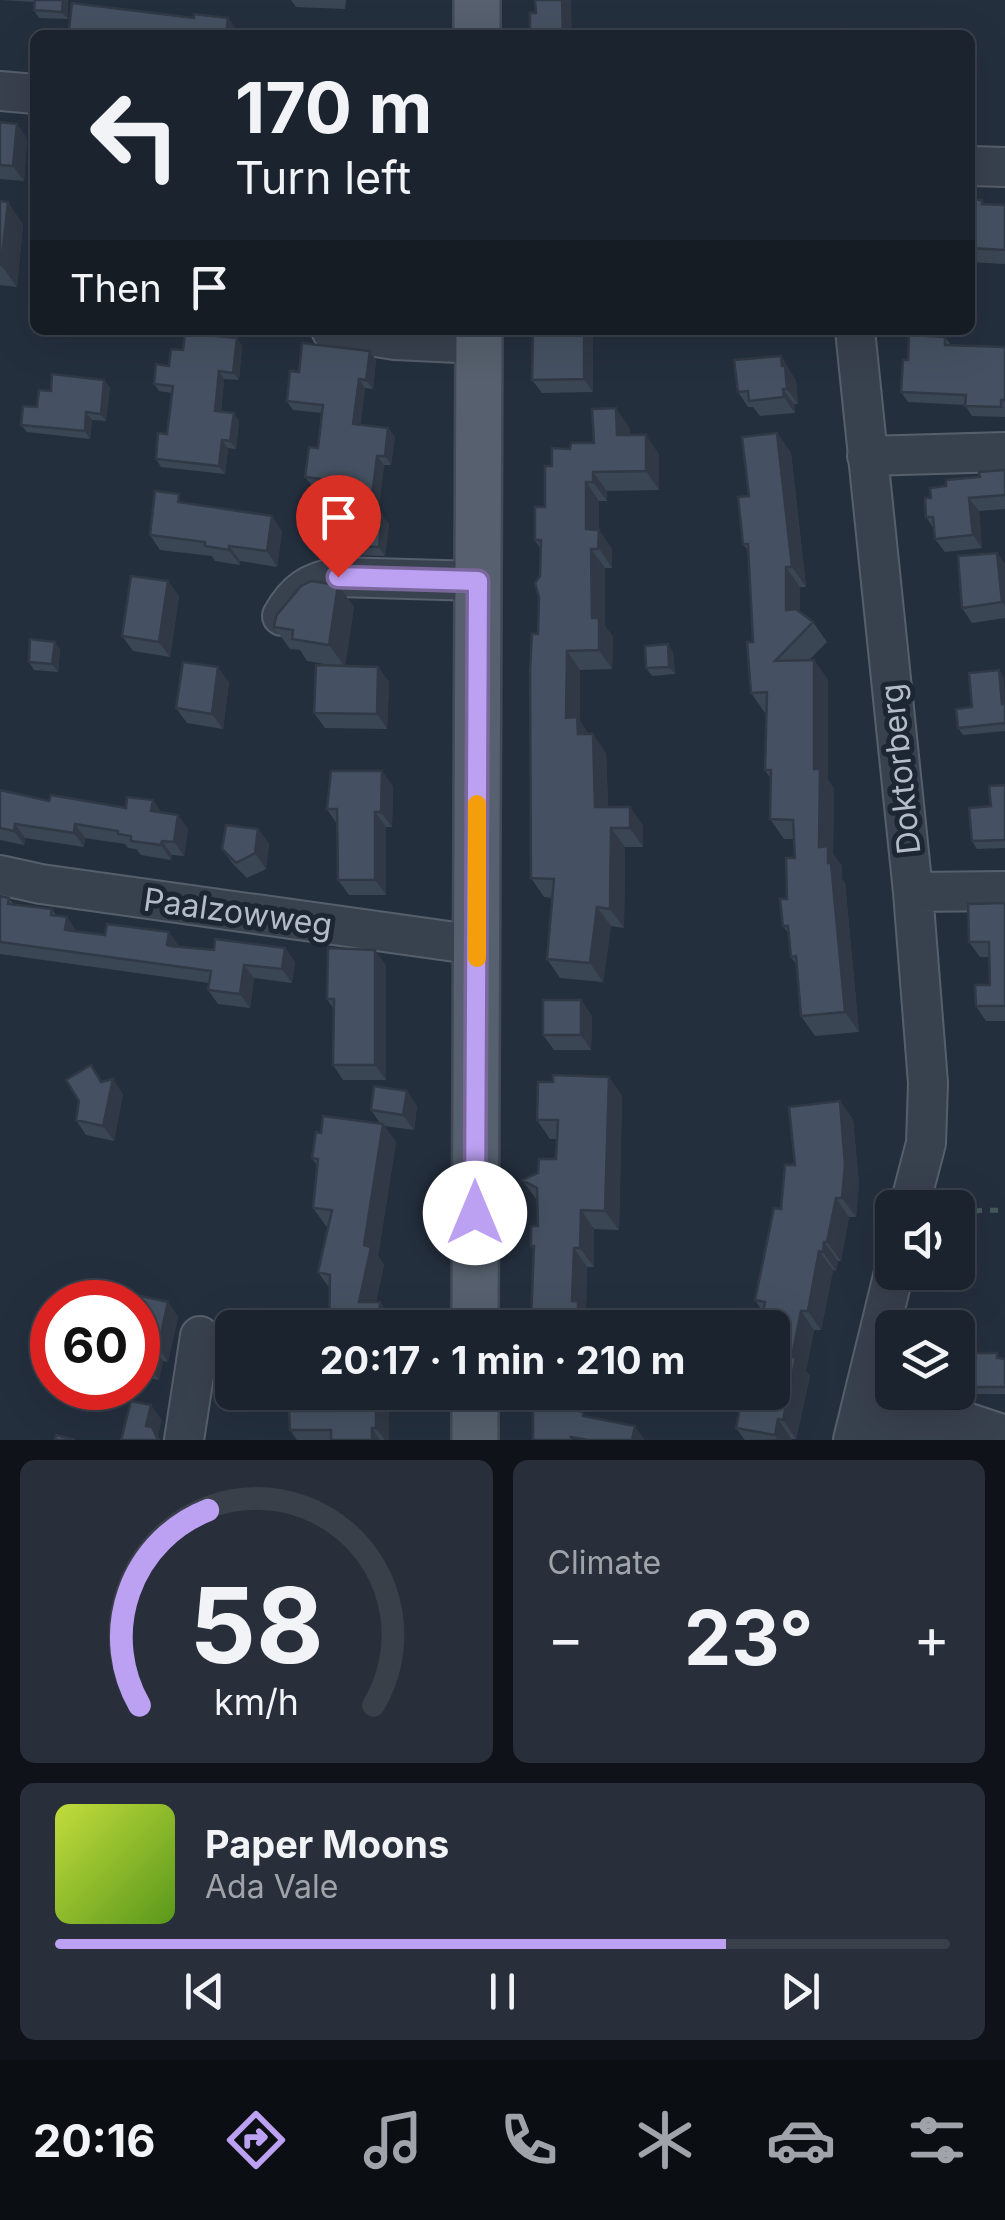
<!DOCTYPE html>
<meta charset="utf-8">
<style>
:root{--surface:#1b232e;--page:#282f3a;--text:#f1f3f6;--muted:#a0a4aa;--line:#39404a;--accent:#bca0f2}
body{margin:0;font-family:Inter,sans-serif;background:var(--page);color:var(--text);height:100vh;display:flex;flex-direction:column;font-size:38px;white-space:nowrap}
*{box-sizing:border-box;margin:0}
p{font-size:32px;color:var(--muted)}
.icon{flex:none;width:55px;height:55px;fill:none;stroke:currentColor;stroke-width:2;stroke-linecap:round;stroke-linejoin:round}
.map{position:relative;height:1440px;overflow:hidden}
.sheet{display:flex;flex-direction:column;gap:20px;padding:20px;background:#0f1319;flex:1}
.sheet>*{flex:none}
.banner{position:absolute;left:30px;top:30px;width:945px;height:305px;border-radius:15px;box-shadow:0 10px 40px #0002,0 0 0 2px var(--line);background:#1b232e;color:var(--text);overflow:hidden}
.fabs{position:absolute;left:875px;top:1190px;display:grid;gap:20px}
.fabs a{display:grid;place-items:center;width:100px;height:100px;border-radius:15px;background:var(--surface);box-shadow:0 10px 40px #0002,0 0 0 2px var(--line);font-size:50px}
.speed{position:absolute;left:30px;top:1280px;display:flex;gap:20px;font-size:50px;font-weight:700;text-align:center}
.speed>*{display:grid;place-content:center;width:130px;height:130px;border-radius:50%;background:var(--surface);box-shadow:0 10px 40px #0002,0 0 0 2px var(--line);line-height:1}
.speed .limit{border:15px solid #d22;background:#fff;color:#111}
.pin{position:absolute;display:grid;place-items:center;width:85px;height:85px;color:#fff;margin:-102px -42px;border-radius:50% 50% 50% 0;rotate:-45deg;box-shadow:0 0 10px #0007}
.pin .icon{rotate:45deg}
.me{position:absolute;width:110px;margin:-55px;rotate:0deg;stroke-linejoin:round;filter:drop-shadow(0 0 8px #0008)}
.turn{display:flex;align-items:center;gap:35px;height:210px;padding:0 40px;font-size:45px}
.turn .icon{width:130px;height:130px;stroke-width:2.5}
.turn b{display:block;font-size:70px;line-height:85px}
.then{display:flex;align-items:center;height:95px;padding:0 40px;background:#0003;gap:20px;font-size:38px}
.big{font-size:75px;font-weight:700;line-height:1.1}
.sheet .card{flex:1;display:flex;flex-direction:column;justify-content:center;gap:15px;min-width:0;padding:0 35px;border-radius:15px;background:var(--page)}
.sheet .dial{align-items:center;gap:0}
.dial svg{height:260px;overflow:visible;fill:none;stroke:var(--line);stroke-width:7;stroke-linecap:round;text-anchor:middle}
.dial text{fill:var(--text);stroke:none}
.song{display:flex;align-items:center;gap:30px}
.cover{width:120px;height:120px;border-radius:15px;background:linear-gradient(135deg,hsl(70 70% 55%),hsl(90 70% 35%))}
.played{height:10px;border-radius:5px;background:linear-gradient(90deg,var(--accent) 75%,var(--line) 75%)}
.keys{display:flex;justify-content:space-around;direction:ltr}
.heat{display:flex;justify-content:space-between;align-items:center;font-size:55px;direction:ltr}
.sheet .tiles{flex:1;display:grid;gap:20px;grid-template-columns:1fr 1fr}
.card:last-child{grid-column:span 2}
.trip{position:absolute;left:215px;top:1310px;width:575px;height:100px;border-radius:15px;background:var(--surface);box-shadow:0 10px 40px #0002,0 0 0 2px var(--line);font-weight:700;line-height:100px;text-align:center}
.tabs{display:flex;height:160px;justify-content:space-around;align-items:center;background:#0b0e12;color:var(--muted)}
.tabs .icon{width:70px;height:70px}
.tabs .selected{color:var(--accent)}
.tabs b{font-size:45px;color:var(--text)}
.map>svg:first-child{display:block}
</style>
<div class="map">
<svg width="1005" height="1440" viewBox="0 0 1005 1440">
<rect width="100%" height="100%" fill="#242f3e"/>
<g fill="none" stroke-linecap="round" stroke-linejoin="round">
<g stroke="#565f6c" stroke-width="42">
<path id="minor" d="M0,91L35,94
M970,166L1005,167
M331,330L395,340L479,344
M855,330L913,892L928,1083L926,1143L909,1208
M867,456L1005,452
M282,616C296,591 310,582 338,577L478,581
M0,875L41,884L477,945
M913,892L1005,891
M858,1422L969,1423L1005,1435
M184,1440L200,1336
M853,1440L894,1272"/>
</g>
<g stroke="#414a57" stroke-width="50">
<path id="major" d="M477,0V35
M475,1328L479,330
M475,1392V1440"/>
</g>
<path stroke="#44595c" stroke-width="5" stroke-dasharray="8 8" stroke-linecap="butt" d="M958,1211L1005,1210"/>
<use href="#minor" stroke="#38414e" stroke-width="38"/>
<use href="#major" stroke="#56606e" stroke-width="45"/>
</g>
<path fill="#3b4654" d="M1,0H68V19L39,18L34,10V2Z
M291,0H346L345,9L296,7Z
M194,18H228L237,30L236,35H74L69,29Z
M0,122L17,124L27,139L24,181L0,179Z
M970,199L982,200L985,204L1005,205V264L970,262Z
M0,201L23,224L17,287L0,285Z
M593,330V392L542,393L532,380Z
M945,337L952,346L1005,347V417L972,416L965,405L908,402L901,392Z
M237,338L242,346L239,380L224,379L221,412L239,421L236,449L228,448L225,474L161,467L156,459L167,434L172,393L159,391L154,384L183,350Z
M781,356L796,381L798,404H794L795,413L760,416L753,407H748L738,392Z
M376,360L373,389L365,388L360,425L388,428L395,437L391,465H384L378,514L389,524L385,556L347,555L341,546L342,538L338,537L332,528L336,489L312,486L305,477L318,448L322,413L293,410L287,401L299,372Z
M110,387L106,421L92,420L90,439L27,432L21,425L51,391Z
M629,427L630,435L659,454V490L607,491V501H599V530L612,549V568H605V626L613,637L612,669L580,670V721L588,734L606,753L608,807H630L643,826V847H625L624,928L611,926L603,982L560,978L547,959L553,898L544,897L531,878L541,550L535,540L545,507L552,466L570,449L594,443Z
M777,433L791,453L806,587H800V612L813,622L827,642L809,660H814L828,680V780L834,789L833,854L842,866V879L845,883L859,1032L815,1036L801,1016L796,964L791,957L789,934L783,926L795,858L794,839H784L770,819L771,779L765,770L767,713H765L751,693L753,642L749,552L743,544L749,496Z
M1005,470V509L979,511L982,548L945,552L935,539L934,529L926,517L931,498L946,486Z
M185,503L282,531L277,567L240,561V565L215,561L212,556L160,550L150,535Z
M997,553L1005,564V618L972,623L962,608Z
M168,581L179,596L170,657L133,651L122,636Z
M338,585L354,607L345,666L378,667L389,682L387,729L325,728L314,713L336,666L307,661L300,650L290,649L274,627Z
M55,642L60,650L58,672L34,670L29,662Z
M673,652L675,674L652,676L646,668Z
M999,670L1004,678L1005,731L963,735L958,728Z
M229,682L223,729L187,723L176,708Z
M1005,785V848L977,849L972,841L991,806Z
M393,786L392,827H386V895H349L338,880L337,824L327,809Z
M0,790L49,801L126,808L153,800L161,813L178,815L188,829L184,856L172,855L171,860L141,855L136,849L128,848L125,844L85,838L84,847L25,838L24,845L0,840Z
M258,829L269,844L266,869L247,878L233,864L222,849Z
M0,896L9,898L14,905L52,909L56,915L76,931L105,935L169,932L179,947L214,950L285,948L295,962L292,983L254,978L250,1008L218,1004L208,990L209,983L0,954Z
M1005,903V1021H986L976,1006L990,985L989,957H980L969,942Z
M386,965V1080H343L333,1065V1008L327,999Z
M581,1000L592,1016L591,1050H554L543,1035Z
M609,1077L622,1096L619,1230L594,1229V1267H587L586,1311L592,1320V1328H537L531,1320L534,1251L531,1246L538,1226L537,1200L522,1180L538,1173L556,1159L557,1139H550L537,1120L553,1082Z
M102,1081L123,1094L114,1141L86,1135L76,1120Z
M840,1101L853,1120L859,1184L856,1217H849L841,1261H838L836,1271L833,1270L821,1330H814L806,1371L810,1376L796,1439L745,1440L736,1428L772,1392L763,1312L755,1300L795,1165Z
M417,1106L414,1130L384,1126L396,1142L378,1256L384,1265L376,1302H380L392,1320L330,1289L318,1272L328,1227L326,1226L313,1208L317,1166L312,1158L321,1133L380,1123L371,1110Z
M138,1302H168L178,1317L168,1362L163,1361L159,1380L138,1376Z
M958,1353L1005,1359V1394H936L934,1392H958Z
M389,1392V1440H297L290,1430L334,1411Z"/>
<path fill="#303945" d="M63,0H68V19L62,12Z
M562,0H571L572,35H563Z
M228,18L237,30L236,35H226Z
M17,124L27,139L24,181L13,166Z
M8,202L23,224L17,287L1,265Z
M584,330H593V392L584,379Z
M237,338L242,346L239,380L233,373Z
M370,351L376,360L373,389L366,380Z
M781,356L796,381L798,404L787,389Z
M219,371L224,379L220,419L215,411Z
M359,379L365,388L360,433L353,424Z
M104,380L110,387L106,421L101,414Z
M783,389L794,404L795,413L784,397Z
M616,408L629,427L631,454L617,435Z
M86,412L92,420L90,439L85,431Z
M234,413L239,421L236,449L230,441Z
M388,428L395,437L391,465L385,456Z
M777,433L791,453L806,587L792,567Z
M646,435L659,454V490L646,471Z
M222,440L228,448L225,474L219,466Z
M377,456L384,465L377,522L370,513Z
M593,472L607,491V501L593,482Z
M586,482L599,501V530L612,549V568L586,529Z
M969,498L979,511L982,548L973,535Z
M382,515L389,524L385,556L379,547Z
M272,516L282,531L277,567L267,551Z
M229,546L240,561V565L229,550Z
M591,549L605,568V626L613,637L612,669L599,650L592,618Z
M997,553L1005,564V607L1002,602Z
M786,567L800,587V629L786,610Z
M168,581L179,596L170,657L159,642Z
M338,585L354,607L345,667L329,645Z
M55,642L60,650L58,672L52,664Z
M668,644L673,652L675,674L669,667Z
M567,651L580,670V721L590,736L591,753L566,718Z
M814,660L828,680V780L834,789L833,854L842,866V879L845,883L859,1032L845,1012L819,847L814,769Z
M218,667L229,682L223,729L212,714Z
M378,667L389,682L387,729L377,714Z
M999,670L1004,678L1005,709L1002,704Z
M593,734L606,753L609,826L595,807Z
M382,771L393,786L392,827L381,812Z
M153,800L162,815L151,811Z
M630,807L643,826V847L630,828Z
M375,812L386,827V895L375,880Z
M178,815L188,829L184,856L174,842Z
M15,824L25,838L24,845L14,831Z
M75,824L85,838L84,847L74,833Z
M611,828L625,847L624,928L610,909Z
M258,829L269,844L266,869L255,853Z
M162,841L172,855L171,860L161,845Z
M597,907L611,926L603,982L590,963Z
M67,917L76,930L75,944L65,930Z
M169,932L179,946L177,959L167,945Z
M285,948L295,962L292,983L282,969Z
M375,950L386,965V1080L375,1065Z
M244,965L254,978L250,1008L240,994Z
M581,1000L592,1016L591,1050L581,1035Z
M609,1077L622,1096L619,1230L605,1211Z
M113,1079L123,1094L114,1141L103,1126Z
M407,1091L417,1106L414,1130L403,1115Z
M840,1101L853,1120L859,1184L856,1217L842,1198Z
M383,1124L396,1142L378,1256L384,1265L372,1320L359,1302L364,1245Z
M836,1198L849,1217L841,1261L827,1242Z
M581,1210L594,1229V1267L580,1248Z
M824,1242L838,1261L836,1271L823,1252Z
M574,1248L587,1267L586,1311L592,1320V1328H583L578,1321L572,1301Z
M819,1251L833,1270L821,1330L808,1311Z
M168,1302L178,1317L168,1362L158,1347Z
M380,1302L392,1320V1328H379Z
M801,1311L814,1330L806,1371L810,1376L796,1439L783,1420L792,1357Z
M152,1346L163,1361L159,1380L148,1365Z
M376,1392H389V1440H385L376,1428Z
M151,1405L162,1420L158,1436L161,1440H158L146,1426Z
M778,1419L791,1438V1440H778L775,1435Z
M635,1426L645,1440H632Z
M372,1428L380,1440H372Z"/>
<path fill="#455162" stroke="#303945" stroke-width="2.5" d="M35,0H63L62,12L34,10Z
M535,0H562L563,35H530V13H536Z
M72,3L194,18V14L228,18L226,35H80L81,30L69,29Z
M840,29L861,30V35H840Z
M0,122L17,124L13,166L0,165Z
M970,199L982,200V204L1005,205V250L970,248Z
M0,201L8,202L1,265H0Z
M533,330H584V379L532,380Z
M185,333L237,338L233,373L219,371L215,411L234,413L230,441L222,440L219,466L156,459L158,433L167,434L173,386L154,384L156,364L169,366L171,349L183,350Z
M909,335L945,337V345L1005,347V400H1001V407L965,406L966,395L901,392L903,360H908Z
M302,343L370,351L366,380L359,379L353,424L388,428L385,456H377L370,513L382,515L379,547L341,546L343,529L332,528L337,481L305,477L309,447L318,448L323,405L287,401L290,371L299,372Z
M781,356L782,366H785L787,389H783L784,397L749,401L748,391L738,392L734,360Z
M52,374L104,380L101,414L86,412L85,431L21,425L23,406L37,407L39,390L51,391Z
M616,408L617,435H646V471L593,472V482H586V529L599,530L598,549H591L592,618H599V650L567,651L566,718L577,717L578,734H593L595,807H630V828H611L610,909L597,907L590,963L547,959L554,879L531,878L530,670L532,634H538L539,597L535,583L540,576L541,540H535V507H545V466H552V448L570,449L571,443H594L592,409Z
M777,433L792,567H786V610L796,609L813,622L775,661L814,660V769H820L819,847L828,846V863H831L845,1012L801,1016L796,956L791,957L788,926H783L780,899H787L786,858H795L793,820L770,819L771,770H765L767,692L751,693L747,642H753L748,544H743L738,497L749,496L742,437Z
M1005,470V495L969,498L973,535L935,539L933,517H926L925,498H931L930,488L946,486V480L980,477L979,472Z
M155,491L179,494L178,502L272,516L267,551L229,546V550L205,546V542L150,535Z
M997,553L1002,602L962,608L958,556Z
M131,576L168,581L159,642L122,636Z
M311,581L338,585L329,645L292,639L293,630L274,627L276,616L301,586Z
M30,639L55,642L52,664L29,662Z
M668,644L669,667L646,668L645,646Z
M183,662L218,667L212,714L176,708Z
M316,665L378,667L377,714L314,713Z
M999,670L1002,704H1005V723L958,728L956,709L972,707L969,673Z
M331,771H382L381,812H375V880H338L337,809H327Z
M1005,785V840L972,841L969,808L991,806L989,786Z
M0,790L49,801L51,795L126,808L127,797L153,800L151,811L178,815L174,842L162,841L161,845L131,841V836L118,834V831L75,824L74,833L15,824L14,831L0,828Z
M226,825L258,829L255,853L236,863L222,849Z
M0,896L9,898L8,904L52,909L51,915L67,917L65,930L105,935L107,924L169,932L167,945L170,946L214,950L215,939L285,948L282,969L244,965L240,994L208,990L211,971L0,942Z
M1005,903V1006H976L975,985H990L989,942H969L968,904Z
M328,948L375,950V1065H333L334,999H327Z
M543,1000H581V1035H543Z
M91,1065L101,1082L113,1079L103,1126L76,1120L79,1101L66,1080Z
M553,1075L609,1077L605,1211L581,1210L580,1248H574L572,1301H578V1321L531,1320L534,1246H531V1226H538L537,1188L522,1180L538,1173L539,1159H556L558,1120H537L538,1082H553Z
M374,1086L407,1091L403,1115L371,1110Z
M840,1101L845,1165L842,1198H836L827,1242H824L823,1252L819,1251L808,1311H801L792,1357H796L783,1420L778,1419L775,1435L736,1428L743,1392H772V1328H760L765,1302L755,1300L774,1208L781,1209L785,1165H795L789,1107Z
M323,1116L383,1124L364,1245L371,1247L359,1302H380L379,1328H329L330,1275L318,1272L332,1210L313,1208L318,1159L312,1158L316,1132L321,1133Z
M128,1293L168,1302L158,1347L152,1346L148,1365L138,1363V1302H125Z
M958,1353H997V1358L1005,1359V1387H958Z
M334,1392H376V1428H372V1440H331V1430H290L289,1411H334Z
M131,1401L151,1405L146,1426L152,1427L158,1440H121Z
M554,1405L583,1412V1416L635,1426L632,1440H588L571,1437V1440H533V1409Z
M56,1435L75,1440H55Z"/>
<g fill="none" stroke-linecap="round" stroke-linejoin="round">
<g stroke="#7a689d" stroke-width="25">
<path id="route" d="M338,577L478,581L475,1213"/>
</g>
<use href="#route" stroke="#bca0f2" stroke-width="18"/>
<path stroke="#f59e0b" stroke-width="18" d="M477,958V804"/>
</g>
<g text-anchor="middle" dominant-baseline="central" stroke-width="10" stroke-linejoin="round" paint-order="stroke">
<g font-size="32" fill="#b4bcc9" stroke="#1d2633">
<text transform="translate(900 769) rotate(-96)">Doktorberg</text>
<text transform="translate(238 912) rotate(8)">Paalzowweg</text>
</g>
</g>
</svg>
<div class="fabs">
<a><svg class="icon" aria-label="sound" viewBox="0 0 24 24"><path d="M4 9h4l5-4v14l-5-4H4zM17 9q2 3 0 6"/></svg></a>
<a><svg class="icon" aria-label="layers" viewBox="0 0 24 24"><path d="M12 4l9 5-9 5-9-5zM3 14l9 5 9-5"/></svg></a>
</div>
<div class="speed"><div class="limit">60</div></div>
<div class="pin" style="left:338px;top:577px;background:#d93025"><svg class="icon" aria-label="arrive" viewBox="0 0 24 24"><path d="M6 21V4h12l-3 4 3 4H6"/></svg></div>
<svg class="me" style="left:475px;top:1213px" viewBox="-20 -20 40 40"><circle r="19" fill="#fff"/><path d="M0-13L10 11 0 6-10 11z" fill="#bca0f2"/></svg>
<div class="trip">20:17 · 1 min · 210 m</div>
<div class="banner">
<div class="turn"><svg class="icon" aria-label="left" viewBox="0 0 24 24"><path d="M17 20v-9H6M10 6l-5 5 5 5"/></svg><div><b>170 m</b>Turn left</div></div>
<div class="then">Then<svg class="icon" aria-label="arrive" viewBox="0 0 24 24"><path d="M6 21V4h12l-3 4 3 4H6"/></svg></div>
</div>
</div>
<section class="sheet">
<div class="tiles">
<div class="card dial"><svg viewBox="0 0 100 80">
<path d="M14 69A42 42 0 1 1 86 69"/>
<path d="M14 69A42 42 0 0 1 35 9" stroke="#bca0f2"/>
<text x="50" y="56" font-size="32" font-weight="700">58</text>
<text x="50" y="72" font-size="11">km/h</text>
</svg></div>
<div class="card"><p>Climate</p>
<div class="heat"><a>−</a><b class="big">23°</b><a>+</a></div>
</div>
<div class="card">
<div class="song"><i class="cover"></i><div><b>Paper Moons</b><p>Ada Vale</p></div></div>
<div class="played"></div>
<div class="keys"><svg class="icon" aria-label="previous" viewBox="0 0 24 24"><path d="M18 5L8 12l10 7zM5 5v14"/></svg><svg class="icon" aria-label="pause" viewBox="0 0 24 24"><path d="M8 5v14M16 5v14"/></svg><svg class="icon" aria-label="next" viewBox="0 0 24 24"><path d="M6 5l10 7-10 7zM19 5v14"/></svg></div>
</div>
</div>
</section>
<nav class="tabs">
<b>20:16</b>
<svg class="icon selected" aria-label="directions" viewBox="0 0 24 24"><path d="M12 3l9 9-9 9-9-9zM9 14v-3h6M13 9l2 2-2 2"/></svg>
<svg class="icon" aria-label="music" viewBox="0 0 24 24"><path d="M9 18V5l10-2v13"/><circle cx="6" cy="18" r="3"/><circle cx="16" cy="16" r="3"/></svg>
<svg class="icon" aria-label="phone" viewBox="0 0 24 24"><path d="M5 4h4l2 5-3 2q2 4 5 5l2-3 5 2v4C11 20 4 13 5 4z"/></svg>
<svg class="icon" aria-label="climate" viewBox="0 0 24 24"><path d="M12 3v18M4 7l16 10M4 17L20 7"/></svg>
<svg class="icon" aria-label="car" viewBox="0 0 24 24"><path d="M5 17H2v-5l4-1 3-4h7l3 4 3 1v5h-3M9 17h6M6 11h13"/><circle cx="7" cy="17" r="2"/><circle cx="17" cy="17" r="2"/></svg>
<svg class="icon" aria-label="filters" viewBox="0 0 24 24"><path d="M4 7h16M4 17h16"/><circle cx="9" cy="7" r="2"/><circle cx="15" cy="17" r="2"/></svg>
</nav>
